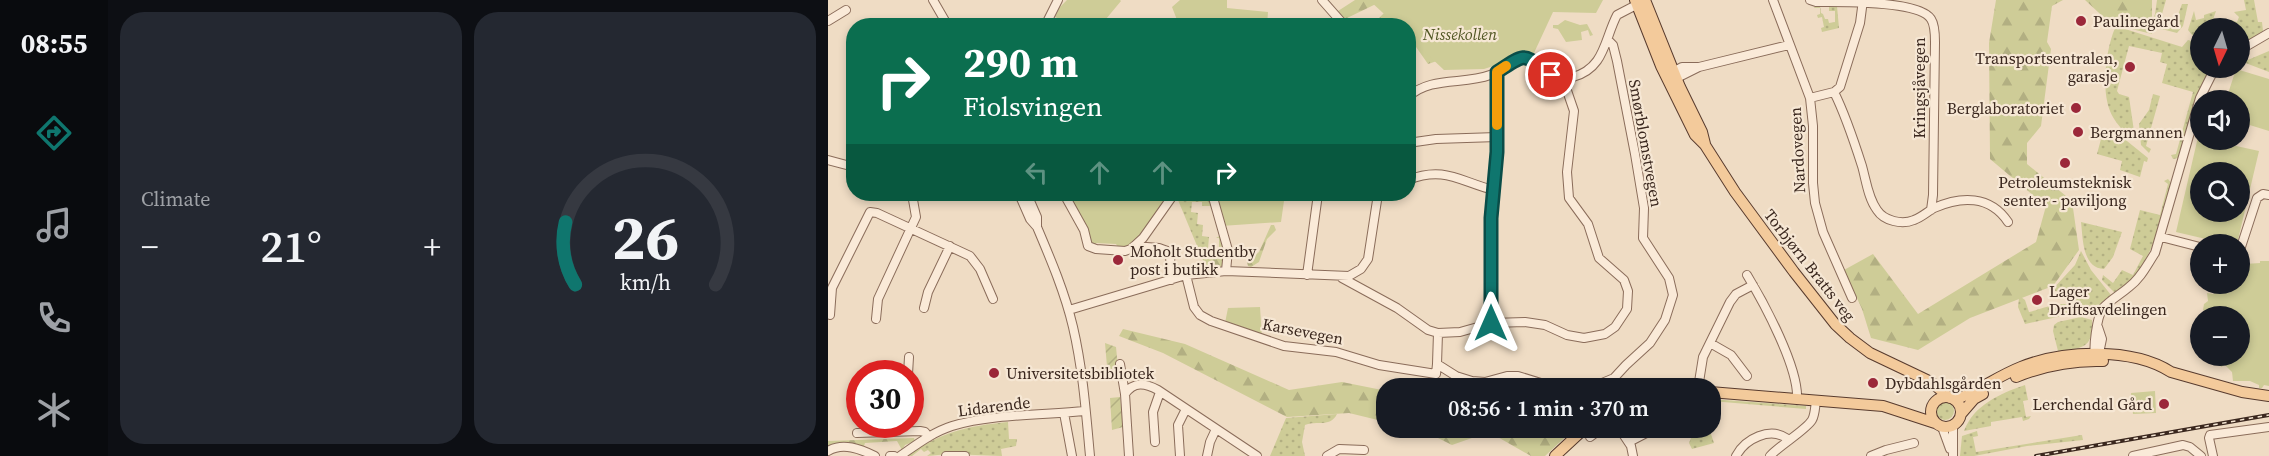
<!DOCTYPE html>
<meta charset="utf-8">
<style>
:root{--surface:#171b24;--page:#242831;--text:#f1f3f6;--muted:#9ea1a6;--line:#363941;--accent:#0f766e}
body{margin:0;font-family:"Source Serif 4",serif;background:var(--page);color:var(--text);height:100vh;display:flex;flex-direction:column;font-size:22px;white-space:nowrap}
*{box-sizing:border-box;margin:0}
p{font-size:20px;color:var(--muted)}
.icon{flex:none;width:33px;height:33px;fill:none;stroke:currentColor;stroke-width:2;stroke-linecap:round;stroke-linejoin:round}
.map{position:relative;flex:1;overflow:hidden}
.panel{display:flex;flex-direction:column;gap:12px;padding:12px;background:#0d0f14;width:720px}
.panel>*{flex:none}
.guide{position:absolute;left:18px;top:18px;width:570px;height:183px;border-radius:24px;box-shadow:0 3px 9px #0003;background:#0b6e4f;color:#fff;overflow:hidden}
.needle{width:39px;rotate:185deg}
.buttons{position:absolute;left:1362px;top:18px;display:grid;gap:12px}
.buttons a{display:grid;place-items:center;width:60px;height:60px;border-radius:50%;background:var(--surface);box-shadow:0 3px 9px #0003;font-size:30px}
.speed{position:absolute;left:18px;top:360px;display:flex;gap:12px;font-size:30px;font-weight:700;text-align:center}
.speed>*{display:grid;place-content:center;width:78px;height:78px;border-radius:50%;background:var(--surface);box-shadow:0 3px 9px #0003;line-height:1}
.speed .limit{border:9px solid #d22;background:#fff;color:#111}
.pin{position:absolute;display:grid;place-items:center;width:51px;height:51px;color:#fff;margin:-26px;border:3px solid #fff;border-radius:50%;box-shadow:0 2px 6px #0007}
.me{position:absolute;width:66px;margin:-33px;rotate:0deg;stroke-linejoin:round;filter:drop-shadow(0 0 4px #0008)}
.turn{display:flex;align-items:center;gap:21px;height:126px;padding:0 18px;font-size:27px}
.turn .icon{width:78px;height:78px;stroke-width:2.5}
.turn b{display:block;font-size:42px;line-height:51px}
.lanes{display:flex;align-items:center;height:57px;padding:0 18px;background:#0003;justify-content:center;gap:30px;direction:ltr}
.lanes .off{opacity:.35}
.big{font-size:45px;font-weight:600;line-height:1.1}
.panel .widget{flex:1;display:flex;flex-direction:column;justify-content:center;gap:9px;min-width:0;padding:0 21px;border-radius:24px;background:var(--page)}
.panel .dial{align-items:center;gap:0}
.dial svg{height:156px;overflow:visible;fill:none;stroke:var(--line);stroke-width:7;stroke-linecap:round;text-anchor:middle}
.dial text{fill:var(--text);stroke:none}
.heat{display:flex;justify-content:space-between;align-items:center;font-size:33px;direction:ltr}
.panel .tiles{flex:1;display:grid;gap:12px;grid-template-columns:repeat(2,1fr)}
.trip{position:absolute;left:548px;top:378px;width:345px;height:60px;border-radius:24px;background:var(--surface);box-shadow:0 3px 9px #0003;font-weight:600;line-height:60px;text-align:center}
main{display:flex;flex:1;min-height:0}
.dock{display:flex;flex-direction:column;width:108px;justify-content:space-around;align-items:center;background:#090b0e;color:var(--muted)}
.dock .icon{width:42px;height:42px}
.dock .current{color:var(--accent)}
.dock b{font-size:27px;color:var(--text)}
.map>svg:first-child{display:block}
</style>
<main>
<nav class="dock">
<b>08:55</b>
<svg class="icon current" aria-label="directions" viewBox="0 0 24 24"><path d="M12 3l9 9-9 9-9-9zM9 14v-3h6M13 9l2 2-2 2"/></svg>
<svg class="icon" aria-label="music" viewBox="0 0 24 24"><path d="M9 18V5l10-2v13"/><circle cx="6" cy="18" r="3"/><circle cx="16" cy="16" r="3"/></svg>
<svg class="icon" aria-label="phone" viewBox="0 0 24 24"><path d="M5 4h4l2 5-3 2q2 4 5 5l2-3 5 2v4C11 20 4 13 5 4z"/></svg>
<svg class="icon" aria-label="climate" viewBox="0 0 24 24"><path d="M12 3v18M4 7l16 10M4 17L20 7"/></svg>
</nav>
<section class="panel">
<div class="tiles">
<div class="widget"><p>Climate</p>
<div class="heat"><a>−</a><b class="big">21°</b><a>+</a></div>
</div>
<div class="widget dial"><svg viewBox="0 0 100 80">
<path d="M14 69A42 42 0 1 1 86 69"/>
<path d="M14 69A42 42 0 0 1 9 37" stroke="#0f766e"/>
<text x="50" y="56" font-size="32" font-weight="700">26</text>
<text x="50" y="72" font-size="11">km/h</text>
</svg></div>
</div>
</section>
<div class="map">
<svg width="1441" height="456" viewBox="0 0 1441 456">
<defs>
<pattern id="grass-dots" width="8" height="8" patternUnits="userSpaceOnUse" patternTransform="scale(1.5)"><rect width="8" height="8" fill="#cecc97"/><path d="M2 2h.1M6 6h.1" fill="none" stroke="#b2af82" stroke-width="1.8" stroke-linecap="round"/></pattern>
<pattern id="forest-firs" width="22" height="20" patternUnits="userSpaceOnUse" patternTransform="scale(1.5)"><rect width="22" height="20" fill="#cecc97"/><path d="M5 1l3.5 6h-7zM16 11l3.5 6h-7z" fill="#b2af82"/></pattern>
<pattern id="garden-furrows" width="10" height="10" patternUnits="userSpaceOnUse" patternTransform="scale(1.5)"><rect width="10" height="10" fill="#cecc97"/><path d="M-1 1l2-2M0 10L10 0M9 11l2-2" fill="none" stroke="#b2af82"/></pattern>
</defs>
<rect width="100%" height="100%" fill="#efdcc4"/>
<path fill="url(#grass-dots)" d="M1329,0H1338L1332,21L1346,26L1354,4H1360L1355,26L1349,33L1322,26L1327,14Z
M1416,0H1426L1430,22H1434L1435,31L1412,46V28H1401L1403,20L1409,22L1411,17L1406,12L1418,10Z
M988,4V7L992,6L993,13L995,14L997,19H1000L1001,23L1007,22V11H1001V6H1009L1011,28L994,32L993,28L996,27L994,17L990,18L989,15L992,14V8H986Z
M1366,11L1368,20L1376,18V15L1388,11L1382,28H1372V38L1364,35L1360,30Z
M1287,28H1294L1354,47L1360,40L1372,43V68H1385L1350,158L1345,159L1343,155L1348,154L1365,92L1334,83L1339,64L1332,62L1334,53L1301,46L1289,91L1291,94L1301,97L1306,131L1302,135L1298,134C1292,127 1285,119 1282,111C1273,89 1278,49 1287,28Z
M1441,51V72L1415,62Z
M1325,94L1332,96L1318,146L1323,149L1321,153L1313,145L1311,124L1321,110Z
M1282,135L1294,137L1320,158L1319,162L1316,161L1312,177L1292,170L1294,161L1269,154L1273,139Z
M1340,179L1344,184C1332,226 1324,266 1288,293L1286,292L1274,280L1275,275L1285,283L1294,270L1305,275L1315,256L1302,249L1312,210L1332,215L1340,184L1336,181Z
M353,194H382L383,206H374V202H364L363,212L370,213L369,224L375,225L374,236L381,237L380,248L391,249V238H388L393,235L398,246L396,263L382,254L372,253L350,200L345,201Z
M1253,222L1294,232L1285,257L1276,269C1254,268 1255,238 1253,222Z
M1253,251L1263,270L1283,295L1271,308L1261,311L1232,292L1224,290L1247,265Z
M1193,297L1197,300L1201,312C1218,308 1239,296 1252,312L1197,324L1190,307L1191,298Z
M1253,317L1264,320C1265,349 1255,348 1230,351L1225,331L1226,325L1230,322Z
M1197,385L1200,400L1195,401L1198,417L1203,416L1201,419L1195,421L1194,417L1163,422V426L1136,431C1146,405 1171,394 1197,385Z
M882,399L978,406V409L883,401L882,409Z
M1108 411a9 9 0 1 1 18 0a9 9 0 1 1-18 0Z
M509,414C502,428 489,420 477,425L474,442L477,456H442L458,418Z
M180,422L181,439H189L188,446L173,449L174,456L121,454L99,456L103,453L100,450L96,452L93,449L84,456H79C113,432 139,426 180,422Z
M862,428L883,434L886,443L864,449L861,443L863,438L859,434L854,436V435L857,429Z
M1149,431L1150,436L1145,437L1148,452L1254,435L1255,440L1199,446L1146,456H1132L1134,436Z"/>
<path fill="url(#forest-firs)" d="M527,0H591L624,56L600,64L581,37L580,26L557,25L550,19L557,12L550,3L517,19L510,11Z
M1168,0H1235L1224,6L1219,42L1223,49L1213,126L1199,143V164L1244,201L1251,250L1225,286L1142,318L1090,350L1043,338L1034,309L1016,270L1045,254L1090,314L1208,242L1218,206L1162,159L1161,43Z
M1257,0H1324V34L1283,24Z
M443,225H446L448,230L439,239L431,262L423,267L420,266L419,262L431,252Z
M372,253L391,258L396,263L394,266L346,272L345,265L350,264L352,269L376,263Z
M295,329L357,344L461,390L514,382L554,390L558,392V422L521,413L459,417L335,353L291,336Z
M690,382L710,388H621L622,387L656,386Z
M583,428H747L717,456H703L661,432L624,445L592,429Z
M86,438L87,441L77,445L74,450L69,441L37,443L35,449H0V441Z"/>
<path fill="#cecc97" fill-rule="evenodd" d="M239,0H292L293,1L273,25H245L227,17L232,7Z
M352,0H399V8L440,12L439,25H351L344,7Z
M541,0H775L768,13L725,12L706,53L656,69L616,70L581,37L580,26L568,25Z
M737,20L752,25L759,24L765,35L762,36L760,30L753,32L754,40L738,42L730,29L725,28V25H730Z
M1408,69L1441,79V131L1412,122V100H1398Z
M1370,137L1372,140H1381L1431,151L1409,244H1399L1348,232ZM1372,172H1412V212H1372Z
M239,194H346L306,246L290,247L288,244L268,243V246L262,243L252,215Z
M384,194H457L453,222L393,226Z
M1432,261H1441V386L1436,385L1434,388H1431V385L1422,381H1405L1404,372L1397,365L1393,367L1391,361L1384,362V356H1412V316H1378L1377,311L1375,310L1376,304L1380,301L1379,293L1386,294L1388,287L1401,293L1404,290L1400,284H1412V268L1417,264L1432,263Z
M432,307L434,337L397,323L400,308Z
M1327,391L1328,413L1305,414L1303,393Z"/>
<path fill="url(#garden-furrows)" d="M277,343L288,347L291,378H280Z
M292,397L295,427L284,430L282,398Z"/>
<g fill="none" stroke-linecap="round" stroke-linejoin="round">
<g stroke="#8a6c5a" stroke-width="10">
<path id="minor" d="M105,0L120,26
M494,0L517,26
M945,0L982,98L985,126V183L987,203L995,232L1024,298
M982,0L988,2C1010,2 1091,0 1103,19C1107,25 1107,35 1107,42L1105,195L1103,210
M0,21L18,10
M217,26L230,0
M1412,50L1441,33
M841,74L854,67H871L961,45
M844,77L849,78L871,67
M1006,92C1018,116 1026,141 1034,166C1038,180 1040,198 1049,210C1056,221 1074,225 1086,220C1094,217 1099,212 1106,208C1133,196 1162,195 1180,222
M580,97C603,76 635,85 662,75C673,71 680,62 690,57C705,57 711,67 722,75C730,80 737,80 745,77C777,68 776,40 789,15L814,2
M982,98L1006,92L1012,87L1032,23L1035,0
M580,143L608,139L669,137
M0,160L26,167
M580,180C616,166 631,181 665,190
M191,194L202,219L209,227
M199,194L209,217V227C223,260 237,293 245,327C255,370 258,413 262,456
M236,194L256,230L260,246L268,249L297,251L303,249L315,238L346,194
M384,194L400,250L398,271
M1333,237L1372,247
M306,246L331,248L342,252L343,280
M1412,250L1429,198L1435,194L1441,195
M358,275L366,307L372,315L383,321L456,346L508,352L551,365L608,374L609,364
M479,275L490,194
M919,275C936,303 971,368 969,399
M514,278L569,308L600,330L610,333L632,332L664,323L697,322L717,325L739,335L756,338L777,334L787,327L799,309L800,291L796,280L771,258L760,224L741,198L739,172L746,111L735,79
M96,308L100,292L122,246
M241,310L358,275L398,271L521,276L533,269L540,259L550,194
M2,315L4,288L42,212L49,213L142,256L152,269L165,299
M48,319L50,299L88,217L84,194
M664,323L663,218L669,152L670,72
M1270,327L1274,339L1270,358
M610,333L609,364L628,376L644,381L657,382L679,376H690L729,388
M882,343L903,355L919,376
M1268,359C1264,350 1269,316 1275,308C1282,300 1293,294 1301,287C1313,278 1319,265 1327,253L1372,98L1383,76L1390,68
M292,364L297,394
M80,374L81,357
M871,382L875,357L902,302L908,294L925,285
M762,388L786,378L798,365L822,343L837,320L845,295L841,278L815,238L816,208L807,154L789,61L785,45L780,40
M236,413L244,456
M1114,427L1122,449
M791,428L803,446L805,456
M29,433L92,431L97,432L101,437
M762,437L774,428
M327,442L325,412L332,392
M801,442L828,428
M0,451C15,442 32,449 47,456
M62,456H66
M72,456C88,445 105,432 124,426C163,414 217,415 257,411
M118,456H137
M301,456L297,394C306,381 317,383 330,390L429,456
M352,456L350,425L358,409
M379,456L382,442L388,429
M499,456L511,449L536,450
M908,456C917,439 942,426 960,439
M942,456C952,445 978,430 984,420C987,415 987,407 988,401
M1043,456L1058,450L1086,443
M1125,456V425
M1305,456L1355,445L1362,447L1373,456
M1385,456L1381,438L1382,435L1441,427"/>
</g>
<g stroke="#583b2e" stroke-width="12">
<path id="major" d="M807,0L833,66L867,135L877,145L907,192L966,272L1007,324L1022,338L1042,353L1103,382L1122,398
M817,0L852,87L874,132L877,144
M1188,377C1215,366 1245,360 1275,361
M882,392L1055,406L1107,423
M1103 412a15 15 0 1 1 30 0a15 15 0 1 1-30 0Z
M1127,400C1150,391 1170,376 1193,367C1235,350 1304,347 1343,372L1414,392L1441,396
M1133,414L1146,399L1155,394
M727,456L757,428"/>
</g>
<use href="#minor" stroke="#faead8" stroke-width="8"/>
<use href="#major" stroke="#f3ca9b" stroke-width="10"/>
<g stroke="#3a271e" stroke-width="4">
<path id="rail" d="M1208,456L1441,415"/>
</g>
<use href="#rail" stroke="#f6e7d4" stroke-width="1.5" stroke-dasharray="4.5" stroke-linecap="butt"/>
</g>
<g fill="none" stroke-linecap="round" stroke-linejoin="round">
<g stroke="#0a4d48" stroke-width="15">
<path id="route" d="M663,323V218L669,152V72C701,51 694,54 723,75"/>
</g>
<use href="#route" stroke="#0f766e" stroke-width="10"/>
<path stroke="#f59e0b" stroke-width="10" d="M669,125V72L678,66"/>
</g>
<g fill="#9b283a" stroke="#f6e7d4" stroke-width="2">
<circle cx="1253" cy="21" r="6"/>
<circle cx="1302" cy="67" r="6"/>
<circle cx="1248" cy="108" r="6"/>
<circle cx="1250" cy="132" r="6"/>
<circle cx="1237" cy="163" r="6"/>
<circle cx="290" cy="260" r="6"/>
<circle cx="1209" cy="300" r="6"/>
<circle cx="166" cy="373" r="6"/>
<circle cx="1045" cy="383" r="6"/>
<circle cx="1336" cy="404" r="6"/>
</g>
<g text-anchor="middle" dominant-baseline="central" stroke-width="4.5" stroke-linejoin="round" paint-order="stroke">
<g font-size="16" fill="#3a271e" stroke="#f6e7d4" text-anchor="start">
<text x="1265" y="21">Paulinegård</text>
<text x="1290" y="58" text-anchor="end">Transportsentralen,<tspan x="1290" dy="18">garasje</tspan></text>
<text x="1236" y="108" text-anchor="end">Berglaboratoriet</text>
<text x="1262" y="132">Bergmannen</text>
<text x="1237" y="182" text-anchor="middle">Petroleumsteknisk<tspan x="1237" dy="18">senter - paviljong</tspan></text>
<text x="302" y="251">Moholt Studentby<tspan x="302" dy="18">post i butikk</tspan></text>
<text x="1221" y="291">Lager<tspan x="1221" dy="18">Driftsavdelingen</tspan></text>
<text x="178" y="373">Universitetsbibliotek</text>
<text x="1057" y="383">Dybdahlsgården</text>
<text x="1324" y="404" text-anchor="end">Lerchendal Gård</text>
</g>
<g font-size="16" font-style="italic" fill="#525724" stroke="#f6e7d4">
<text x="632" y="34">Nissekollen</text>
</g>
<g font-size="16" fill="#3a271e" stroke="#f6e7d4">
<text transform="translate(1091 88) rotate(-90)">Kringsjåvegen</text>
<text transform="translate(818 143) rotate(80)">Smørblomstvegen</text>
<text transform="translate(969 150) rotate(-93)">Nardovegen</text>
<text transform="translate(982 265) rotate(52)">Torbjørn Bratts veg</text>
<text transform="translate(475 331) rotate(11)">Karsevegen</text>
<text transform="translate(166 406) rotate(-7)">Lidarende</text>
</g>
</g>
</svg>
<div class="buttons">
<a><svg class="needle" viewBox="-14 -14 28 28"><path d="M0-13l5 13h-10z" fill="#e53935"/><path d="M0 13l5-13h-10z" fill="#9ea1a6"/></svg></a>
<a><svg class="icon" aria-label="sound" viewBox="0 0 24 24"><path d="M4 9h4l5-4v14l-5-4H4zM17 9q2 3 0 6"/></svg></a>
<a><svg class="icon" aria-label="search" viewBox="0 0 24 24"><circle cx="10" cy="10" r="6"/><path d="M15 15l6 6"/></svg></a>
<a>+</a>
<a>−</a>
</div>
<div class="speed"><div class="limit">30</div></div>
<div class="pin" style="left:723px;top:75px;background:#d93025"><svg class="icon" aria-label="arrive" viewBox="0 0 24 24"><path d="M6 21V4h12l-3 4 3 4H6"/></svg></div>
<svg class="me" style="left:663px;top:323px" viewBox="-20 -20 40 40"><path d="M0-17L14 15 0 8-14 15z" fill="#0f766e" stroke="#fff" stroke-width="4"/></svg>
<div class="trip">08:56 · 1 min · 370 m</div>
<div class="guide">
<div class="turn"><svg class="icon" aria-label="right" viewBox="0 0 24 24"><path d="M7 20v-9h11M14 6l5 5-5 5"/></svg><div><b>290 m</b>Fiolsvingen</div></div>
<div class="lanes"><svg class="icon off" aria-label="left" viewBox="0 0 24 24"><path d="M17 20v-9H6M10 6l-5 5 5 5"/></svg><svg class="icon off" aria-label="ahead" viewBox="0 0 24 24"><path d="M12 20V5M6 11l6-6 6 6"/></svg><svg class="icon off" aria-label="ahead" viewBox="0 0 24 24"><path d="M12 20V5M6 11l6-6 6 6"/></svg><svg class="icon" aria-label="right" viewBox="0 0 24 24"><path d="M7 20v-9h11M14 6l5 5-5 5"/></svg></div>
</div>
</div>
</main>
